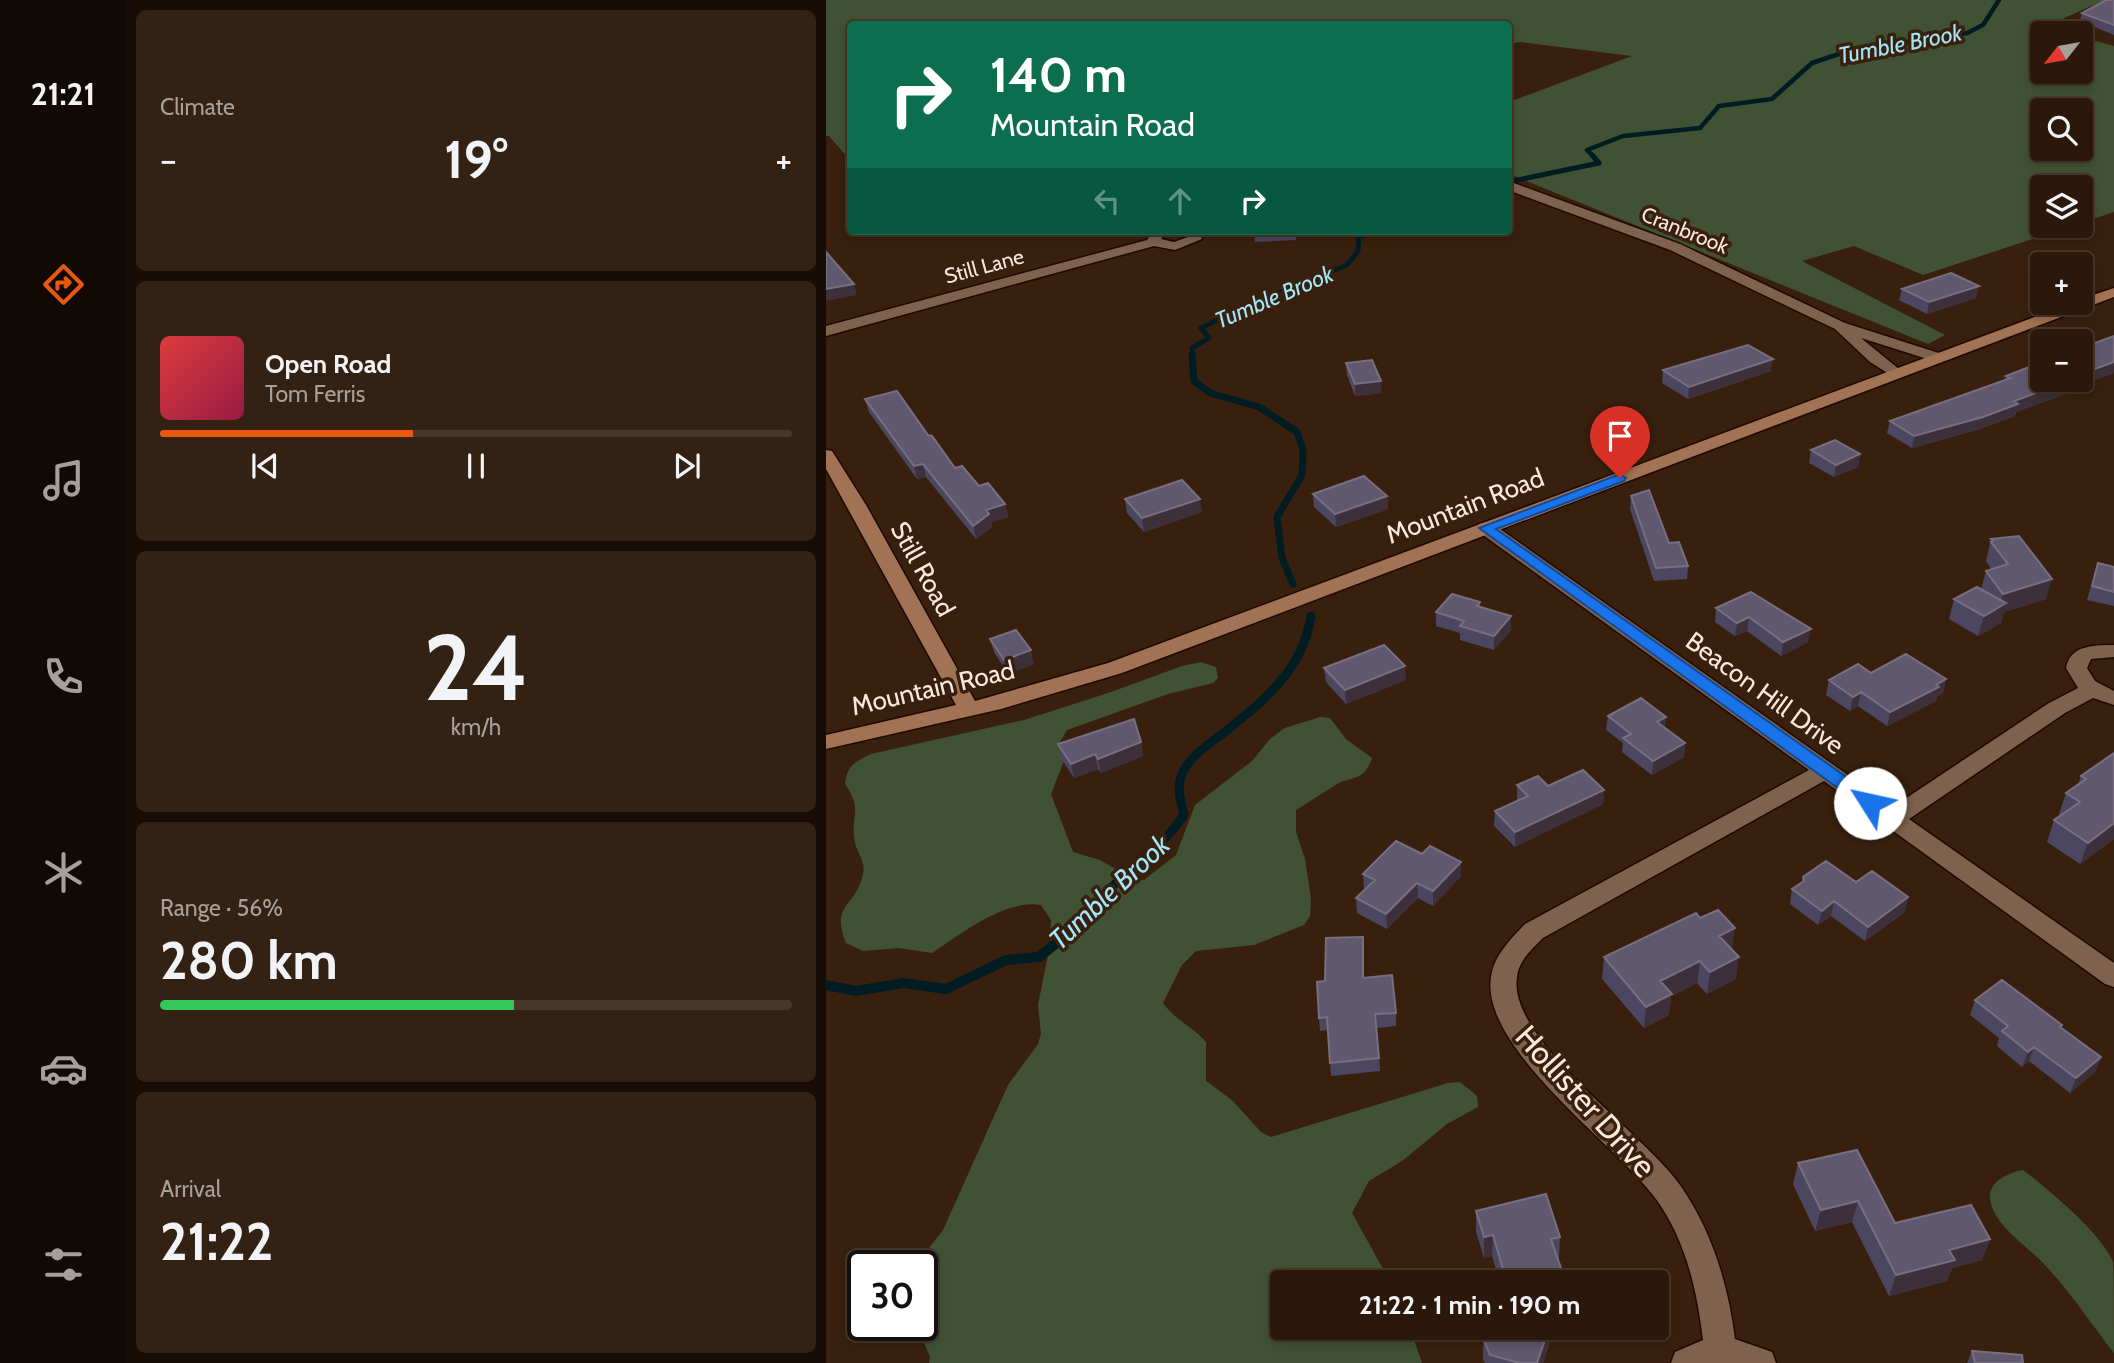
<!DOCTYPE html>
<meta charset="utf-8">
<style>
:root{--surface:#2b180a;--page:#332113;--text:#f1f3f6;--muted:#a6a09c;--line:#47372b;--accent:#ea580c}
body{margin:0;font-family:Cabin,sans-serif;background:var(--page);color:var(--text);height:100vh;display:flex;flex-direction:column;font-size:26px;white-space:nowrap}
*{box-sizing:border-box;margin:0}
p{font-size:23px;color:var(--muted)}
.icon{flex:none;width:38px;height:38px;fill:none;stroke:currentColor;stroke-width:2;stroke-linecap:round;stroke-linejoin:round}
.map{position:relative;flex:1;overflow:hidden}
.sheet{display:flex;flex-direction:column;gap:10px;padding:10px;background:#180d06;width:700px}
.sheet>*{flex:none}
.guide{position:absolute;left:21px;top:21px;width:665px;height:214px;border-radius:7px;box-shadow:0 4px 10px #0003,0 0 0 2px var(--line);background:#0b6e4f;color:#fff;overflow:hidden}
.needle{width:46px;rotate:239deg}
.fabs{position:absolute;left:1204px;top:21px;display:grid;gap:14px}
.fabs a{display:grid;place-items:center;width:63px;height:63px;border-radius:7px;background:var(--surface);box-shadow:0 4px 10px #0003,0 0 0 2px var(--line);font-size:35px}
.speed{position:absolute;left:21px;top:1250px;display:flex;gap:14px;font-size:35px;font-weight:700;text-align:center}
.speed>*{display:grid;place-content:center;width:91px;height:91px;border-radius:50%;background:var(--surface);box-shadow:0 4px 10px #0003,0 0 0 2px var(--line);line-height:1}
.speed .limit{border:4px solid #111;border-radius:10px;background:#fff;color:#111}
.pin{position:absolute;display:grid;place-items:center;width:60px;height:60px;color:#fff;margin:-72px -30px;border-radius:50% 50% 50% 0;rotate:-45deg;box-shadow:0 0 7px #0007}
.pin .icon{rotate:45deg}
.me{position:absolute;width:77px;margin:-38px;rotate:305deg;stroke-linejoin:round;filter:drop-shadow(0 0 5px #0008)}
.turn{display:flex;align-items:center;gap:24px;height:147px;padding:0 28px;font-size:32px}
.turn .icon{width:91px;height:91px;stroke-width:2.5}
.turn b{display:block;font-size:49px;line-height:60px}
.lanes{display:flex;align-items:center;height:66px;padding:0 28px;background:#0003;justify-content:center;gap:35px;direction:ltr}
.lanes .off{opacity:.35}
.big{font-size:52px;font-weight:700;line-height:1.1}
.sheet .widget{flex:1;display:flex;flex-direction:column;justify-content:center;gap:10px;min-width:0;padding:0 24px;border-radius:10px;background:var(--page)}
.sheet .dial{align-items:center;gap:0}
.dial b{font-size:91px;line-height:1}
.song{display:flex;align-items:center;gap:21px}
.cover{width:84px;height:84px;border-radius:10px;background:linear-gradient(135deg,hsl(0 70% 55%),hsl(340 70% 35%))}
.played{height:7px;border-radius:4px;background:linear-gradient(90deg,var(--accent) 40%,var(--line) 40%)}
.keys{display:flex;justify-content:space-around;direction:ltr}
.heat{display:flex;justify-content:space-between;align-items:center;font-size:38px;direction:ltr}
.charge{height:10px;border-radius:5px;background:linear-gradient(90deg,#34c759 56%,var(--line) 0)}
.trip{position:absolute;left:444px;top:1270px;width:399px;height:70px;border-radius:7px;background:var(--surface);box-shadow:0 4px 10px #0003,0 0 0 2px var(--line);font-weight:700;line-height:70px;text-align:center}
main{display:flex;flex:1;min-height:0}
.tab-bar{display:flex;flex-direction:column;width:126px;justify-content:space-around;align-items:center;background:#110a04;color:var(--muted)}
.tab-bar .icon{width:49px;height:49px}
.tab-bar .selected{color:var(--accent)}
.tab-bar b{font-size:32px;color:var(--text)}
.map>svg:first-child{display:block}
</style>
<main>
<nav class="tab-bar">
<b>21:21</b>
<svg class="icon selected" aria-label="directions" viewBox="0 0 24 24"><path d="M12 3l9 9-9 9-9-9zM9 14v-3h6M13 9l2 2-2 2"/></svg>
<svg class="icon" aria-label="music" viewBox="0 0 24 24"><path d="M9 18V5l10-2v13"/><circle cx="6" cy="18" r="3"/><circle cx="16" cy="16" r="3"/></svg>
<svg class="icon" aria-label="phone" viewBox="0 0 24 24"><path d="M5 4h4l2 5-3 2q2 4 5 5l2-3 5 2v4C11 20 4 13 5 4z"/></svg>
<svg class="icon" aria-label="climate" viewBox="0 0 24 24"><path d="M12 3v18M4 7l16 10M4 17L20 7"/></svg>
<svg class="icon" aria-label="car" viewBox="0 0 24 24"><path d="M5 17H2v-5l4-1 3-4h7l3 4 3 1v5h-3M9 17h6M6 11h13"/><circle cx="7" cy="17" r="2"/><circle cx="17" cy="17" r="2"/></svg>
<svg class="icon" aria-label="filters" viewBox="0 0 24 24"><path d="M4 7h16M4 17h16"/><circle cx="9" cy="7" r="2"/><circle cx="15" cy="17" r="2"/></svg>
</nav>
<section class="sheet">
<div class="widget"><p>Climate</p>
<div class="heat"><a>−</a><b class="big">19°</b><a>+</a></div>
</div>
<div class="widget">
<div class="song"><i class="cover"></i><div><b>Open Road</b><p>Tom Ferris</p></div></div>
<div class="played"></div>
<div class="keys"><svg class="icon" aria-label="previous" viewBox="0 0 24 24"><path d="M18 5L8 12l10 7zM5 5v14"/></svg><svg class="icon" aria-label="pause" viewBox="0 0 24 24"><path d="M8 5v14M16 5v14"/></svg><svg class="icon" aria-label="next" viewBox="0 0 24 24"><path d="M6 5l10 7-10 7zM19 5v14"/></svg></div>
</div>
<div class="widget dial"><b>24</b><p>km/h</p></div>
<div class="widget"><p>Range · 56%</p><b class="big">280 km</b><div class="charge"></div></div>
<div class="widget"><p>Arrival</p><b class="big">21:22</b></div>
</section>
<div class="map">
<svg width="1288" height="1363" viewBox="0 0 1288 1363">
<rect width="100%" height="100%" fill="#39200e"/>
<path fill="#405233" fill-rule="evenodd" d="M0,0H1279L1218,27L1239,33H1216V72H1255V37L1288,46V212L1255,223V187H1216V226H1246L1097,275L1028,246L976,261L1119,335L1102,344L683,174V102L806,56L694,42L683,44L682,24H24V160L3,136H0ZM1216,110H1255V149H1216Z
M375,662L390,667L392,678L387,683L342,694L241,730L234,742L238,761L225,794L247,852L274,860L307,879L318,880L350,855L369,805L426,761L444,739L459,728L494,717L504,718L520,739L546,758C537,784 526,774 508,786C495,794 483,802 470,810V832L479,859L485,899L484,916L478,925L428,945L370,951L356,965L337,1003C350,1021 365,1025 380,1042V1081L406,1100L435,1132L445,1137L622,1083L634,1082L651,1096L652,1107L621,1124L576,1161L543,1181L526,1213L565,1283H457V1328H584L596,1363H103L104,1357L91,1325H96V1265H90L117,1230L182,1085L212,1044L215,1034L212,1005L224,945L225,920L215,905C179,899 135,934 106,953L73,948L37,951L20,943C5,904 27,909 36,878C42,860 29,853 28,837C26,812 36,809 19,784C21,765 29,762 45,754L198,720L285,692L356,666Z
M1197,1170C1222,1189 1276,1234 1287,1262C1288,1272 1288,1337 1288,1353C1265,1324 1244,1291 1218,1264C1201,1245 1167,1226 1164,1198C1162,1182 1184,1172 1197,1170Z"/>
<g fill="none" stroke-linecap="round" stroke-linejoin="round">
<path stroke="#001c23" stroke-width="4.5" d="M768,157L761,150L797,136L874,128L893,106L946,99L986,63L1022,51L1141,33L1157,25L1173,0"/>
<path stroke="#001c23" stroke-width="5" d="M682,182L773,163L766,155
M367,357L366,348L383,338L375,328L418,307L521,265L532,251L533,237L551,231"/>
<path stroke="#001c23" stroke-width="7" d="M366,355L368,381L384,393L433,407L471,432L477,450L476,475L451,517L456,558L467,584"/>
<path stroke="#001c23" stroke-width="9" d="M230,943C255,922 274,898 297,876C318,856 343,840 358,814C354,800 350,786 357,772C365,755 382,745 396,734C437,702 477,670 485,616"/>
<path stroke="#001c23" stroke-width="10" d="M0,985L30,991L77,983L120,989L180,960L213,957L233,941"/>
<g stroke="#1f0900" stroke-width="3">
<path id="street" d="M682,181L854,244L1019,323L1119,355L1122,358L1114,363L1035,338L1079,374L1071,379L1044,362L1009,329L844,250L682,190Z
M327,231H340L335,239L348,242L362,237L357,231H373L376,239L349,250L328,246L0,336V326L321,240Z
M660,522L667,524L1067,807L1223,703L1252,688L1240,668C1244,645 1268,645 1288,645V657L1265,659L1261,668L1269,681L1288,691V705L1267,698L1239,713L1083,819L1288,963V987L1279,984L998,781L717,938C706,949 693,960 691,977C681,1040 818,1133 854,1185C886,1231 902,1284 909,1339L946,1352L950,1363H845L849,1352L877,1340C871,1290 860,1241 830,1199C790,1144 654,1048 665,977C668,955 685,939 699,924L983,770L653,532L651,528L653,524Z"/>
</g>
<g stroke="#1f0900" stroke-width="3">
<path id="secondary" d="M1288,288V297L296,673L175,709L0,749V735L130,705L0,469V450L6,451L40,505L149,701L282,663L1246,303H1255V299Z"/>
</g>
<use href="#street" fill="#7f624e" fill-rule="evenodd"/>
<use href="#secondary" fill="#a17253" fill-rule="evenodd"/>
</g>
<path fill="#4c4761" d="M1288,0V35L1254,21L1256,13Z
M428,231H469L470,240L429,242Z
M1076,289L1150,298L1101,314L1073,300Z
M1288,336V373L1244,389L1243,393L1190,412L1189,416L1154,429L1086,448L1061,433L1064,421L1179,380L1180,376Z
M520,363L556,393L529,396L521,375Z
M837,370L945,371L862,399L836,383Z
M39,399L102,435L129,468L153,486L179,504L182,517L165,522L166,527L150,539L100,477L91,479L43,412Z
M985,450L1034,454L1032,467L1008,477L983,463Z
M487,494L561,496L562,509L510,527L488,507Z
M805,496L862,566L861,579L828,581L804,509Z
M299,499L376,512L318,532L301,513Z
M1165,539L1220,599L1178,612L1175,623L1152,636L1123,619L1128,599L1155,589L1160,571L1165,569L1160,561Z
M1272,563L1288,567V606L1261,600Z
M925,592L982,642L955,656L921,631L909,636L889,622L890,608Z
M654,602V607L685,630L668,650L634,640V633L610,626V612Z
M164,639L208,664L182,674L168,652Z
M498,668L580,680L520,704L500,682Z
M1045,673L1120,679L1117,693L1111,696L1110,701L1061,726L1032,706L1024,711L1000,695L1003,680Z
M782,716L839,728L859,743L858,757L826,775L796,752L797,743L780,730Z
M315,742L317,756L275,773L272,769L248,778L235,758L232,744Z
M1288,753V839L1254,864L1221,842L1228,820L1235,816L1233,814L1240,793L1252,785L1255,776Z
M691,785L722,786L778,790L777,804L689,847L668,826L669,811L691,800Z
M537,874L635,876L607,906L592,898L561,929L531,913L530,898L540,889L538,888Z
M977,877L1030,882L1082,897L1079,912L1039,941L1005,916L992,925L964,904L966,889L976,883Z
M874,918L906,949L910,979L881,994L871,983L845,996L843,1015L818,1028L776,979L778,957Z
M537,937V978L570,1013V1026L551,1028L554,1071L505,1076L502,1030L494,1031L493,1018L499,981Z
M1149,1000L1235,1027L1275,1057L1269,1072L1244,1093L1203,1061L1196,1067L1171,1046L1173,1038L1144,1015Z
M972,1163L1069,1223L1164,1239L1156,1260L1126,1268L1121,1281L1063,1296L1026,1222L989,1231L967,1184Z
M650,1211L734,1237L733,1258L732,1259L739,1283H674L666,1256L658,1258L650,1232Z
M659,1328H728L727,1333L717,1363H659L657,1359V1338Z
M1146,1351L1149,1363H1141Z"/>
<path fill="#3d303a" d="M28,284L31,295L0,301V289Z
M1153,286L1150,298L1101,314L1103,302Z
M947,359L945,371L862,399L863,387Z
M1288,362V373L1244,389L1243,393L1190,412L1189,416L1154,429L1086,448L1088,436L1188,401L1242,380H1255V374Z
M555,381L556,393L529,396V384Z
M1034,454L1032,467L1008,477L1010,465Z
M97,464L100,477L91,479L88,466Z
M561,496L562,509L510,527L509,514Z
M374,499L376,512L318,532L316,518Z
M179,504L182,517L165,522L166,527L150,539L147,526L160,510Z
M1226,579L1220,599L1178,612L1175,623L1152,636L1158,616L1173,607L1177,594Z
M685,616V630L668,650V636Z
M923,617L921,631L909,636L911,623Z
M985,629L982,642L955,656L957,642Z
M205,650L208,664L182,674L178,660Z
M579,666L580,680L520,704L519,690Z
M1120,679L1117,693L1111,696L1110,701L1061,726L1064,712Z
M1035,692L1032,706L1024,711L1027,697Z
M840,717L839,731L831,722Z
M315,742L317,756L275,773L272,759Z
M859,743L858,757L826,775L827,761Z
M269,754L272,769L248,778L245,764Z
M778,790L777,804L689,847V832Z
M1288,823V839L1254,864L1262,843Z
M635,862V876L607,906V891Z
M591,883L592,898L561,929L560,914Z
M1082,897L1079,912L1039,941L1042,927Z
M1008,901L1005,916L992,925L996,911Z
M909,928L906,950L893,936Z
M913,957L910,979L881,994L884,972Z
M874,961L871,983L845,996L843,1015L818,1028L820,1007L834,981Z
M1208,1047L1203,1061L1196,1067L1202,1052Z
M1275,1057L1269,1072L1244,1093L1250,1078Z
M1032,1201L1026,1222L989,1231L995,1210Z
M667,1235L666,1256L658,1258V1237Z
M1164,1239L1156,1260L1126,1268L1121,1281L1063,1296L1070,1275L1123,1250Z
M723,1328H728L727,1333L717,1363H711Z"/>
<path fill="#5f586f" stroke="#776f80" stroke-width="2" d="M1280,0H1288V25L1256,13Z
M0,252L28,284L0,289Z
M1125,273L1153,286L1103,302L1076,289Z
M1288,336V362L1255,374V348Z
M922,345L947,359L863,387L837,370Z
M546,360L555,381L529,384L520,363Z
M1216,362V380H1246L1188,401L1192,404L1157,417L1088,436L1064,421L1185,378L1180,376Z
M71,391L102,435L106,436L129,468L136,466L153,486L162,483L179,504L160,510L163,514L147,526L97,464L88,466L39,399Z
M1009,440L1034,454L1010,465L985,450Z
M538,476L561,496L509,514L487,494Z
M356,480L374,499L316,518L299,499Z
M823,490L843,543L853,542L862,566L830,568L805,496Z
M1193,536L1226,579L1177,594L1160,571L1182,564L1165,542L1167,541L1165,539Z
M1272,563L1288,567V592L1266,586Z
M1151,587L1180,603L1158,616L1128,599Z
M925,592L985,629L957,642L923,617L911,623L890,608Z
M626,594L654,602L651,606L685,616L668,636L634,626L638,621L610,612Z
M190,630L205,650L178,660L164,639Z
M558,645L579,666L519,690L498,668Z
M1080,654L1120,679L1110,685L1113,687L1064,712L1035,692L1027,697L1003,680L1032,664L1045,673Z
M815,698L840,717L831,722L859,743L827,761L797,738L805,734L782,716Z
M308,719L315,742L272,759L269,754L245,764L232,744Z
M1288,753V823L1262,843L1228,820L1254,802L1240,793L1260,779L1255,776Z
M757,770L778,790L689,832L669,811L702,796L691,785L712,776L722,786Z
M570,841L596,854L604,846L635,862L607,891L591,883L560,914L530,898L549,880L537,874Z
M1000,861L1030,882L1046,871L1082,897L1042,927L1008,901L996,911L966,889L978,881L977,877Z
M892,910L909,928L893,936L913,957L884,972L874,961L834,981L846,994L820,1007L778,957L870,913L874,918Z
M537,937V978L566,975L570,1013L549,1014L553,1058L504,1063L501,1017L493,1018L491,982L499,981L500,938Z
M1176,980L1236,1025L1234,1027L1275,1057L1250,1078L1208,1047L1202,1052L1176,1031L1182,1026L1149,1000Z
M1031,1150L1069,1223L1145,1205L1164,1239L1123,1250L1129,1260L1070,1275L1032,1201L995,1210L972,1163Z
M720,1194L734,1237L725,1239L739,1280L731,1283H681L667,1235L658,1237L650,1211Z
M659,1328H723L711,1363H694L664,1355L657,1338Z
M1146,1351L1196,1355L1197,1363H1149Z"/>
<path fill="#1a73e8" stroke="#114b97" stroke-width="2" d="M794,474L800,478L798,481L670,529L1050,798L1053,803L1050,807H1038L653,528Z"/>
<g text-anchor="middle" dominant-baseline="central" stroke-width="7" stroke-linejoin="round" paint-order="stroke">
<g font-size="21" fill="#fae8dd" stroke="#39200e">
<text transform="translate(859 230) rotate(22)">Cranbrook</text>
<text transform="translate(158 266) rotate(-15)">Still Lane</text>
</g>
<g font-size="23" font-style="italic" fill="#a1e6f9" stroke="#39200e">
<text transform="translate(1074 44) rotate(-11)">Tumble Brook</text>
<text transform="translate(448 297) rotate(-23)">Tumble Brook</text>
</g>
<g font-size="26" fill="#fae8dd" stroke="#39200e">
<text transform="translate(639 506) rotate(-21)">Mountain Road</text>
<text transform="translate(97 569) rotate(61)">Still Road</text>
<text transform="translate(107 688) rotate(-13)">Mountain Road</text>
<text transform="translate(939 693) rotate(36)">Beacon Hill Drive</text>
</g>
<g font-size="28" font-style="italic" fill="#a1e6f9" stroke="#39200e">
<text transform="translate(283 892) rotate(-43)">Tumble Brook</text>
</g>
<g font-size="32" fill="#fae8dd" stroke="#39200e">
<text transform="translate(760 1101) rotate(48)">Hollister Drive</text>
</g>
</g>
</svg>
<div class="fabs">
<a><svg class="needle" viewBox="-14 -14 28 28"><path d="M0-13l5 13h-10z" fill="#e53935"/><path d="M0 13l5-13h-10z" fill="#a6a09c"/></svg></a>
<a><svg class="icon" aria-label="search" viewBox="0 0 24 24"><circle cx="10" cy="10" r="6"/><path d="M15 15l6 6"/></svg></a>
<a><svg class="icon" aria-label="layers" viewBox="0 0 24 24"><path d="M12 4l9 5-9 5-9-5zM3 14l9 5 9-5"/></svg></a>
<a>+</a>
<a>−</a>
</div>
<div class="speed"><div class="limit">30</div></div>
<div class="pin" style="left:794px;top:478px;background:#d93025"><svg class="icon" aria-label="arrive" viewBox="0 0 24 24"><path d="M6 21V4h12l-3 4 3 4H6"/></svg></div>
<svg class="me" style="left:1044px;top:803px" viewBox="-20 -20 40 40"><circle r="19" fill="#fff"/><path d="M0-13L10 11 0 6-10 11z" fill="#1a73e8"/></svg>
<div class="trip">21:22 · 1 min · 190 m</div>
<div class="guide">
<div class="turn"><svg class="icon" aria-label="right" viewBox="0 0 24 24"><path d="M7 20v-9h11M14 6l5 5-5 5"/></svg><div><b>140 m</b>Mountain Road</div></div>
<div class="lanes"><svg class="icon off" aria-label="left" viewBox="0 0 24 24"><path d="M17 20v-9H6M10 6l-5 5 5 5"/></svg><svg class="icon off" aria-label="ahead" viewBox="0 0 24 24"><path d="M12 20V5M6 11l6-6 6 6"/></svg><svg class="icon" aria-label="right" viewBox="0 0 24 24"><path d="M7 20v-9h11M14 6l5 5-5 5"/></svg></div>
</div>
</div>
</main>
